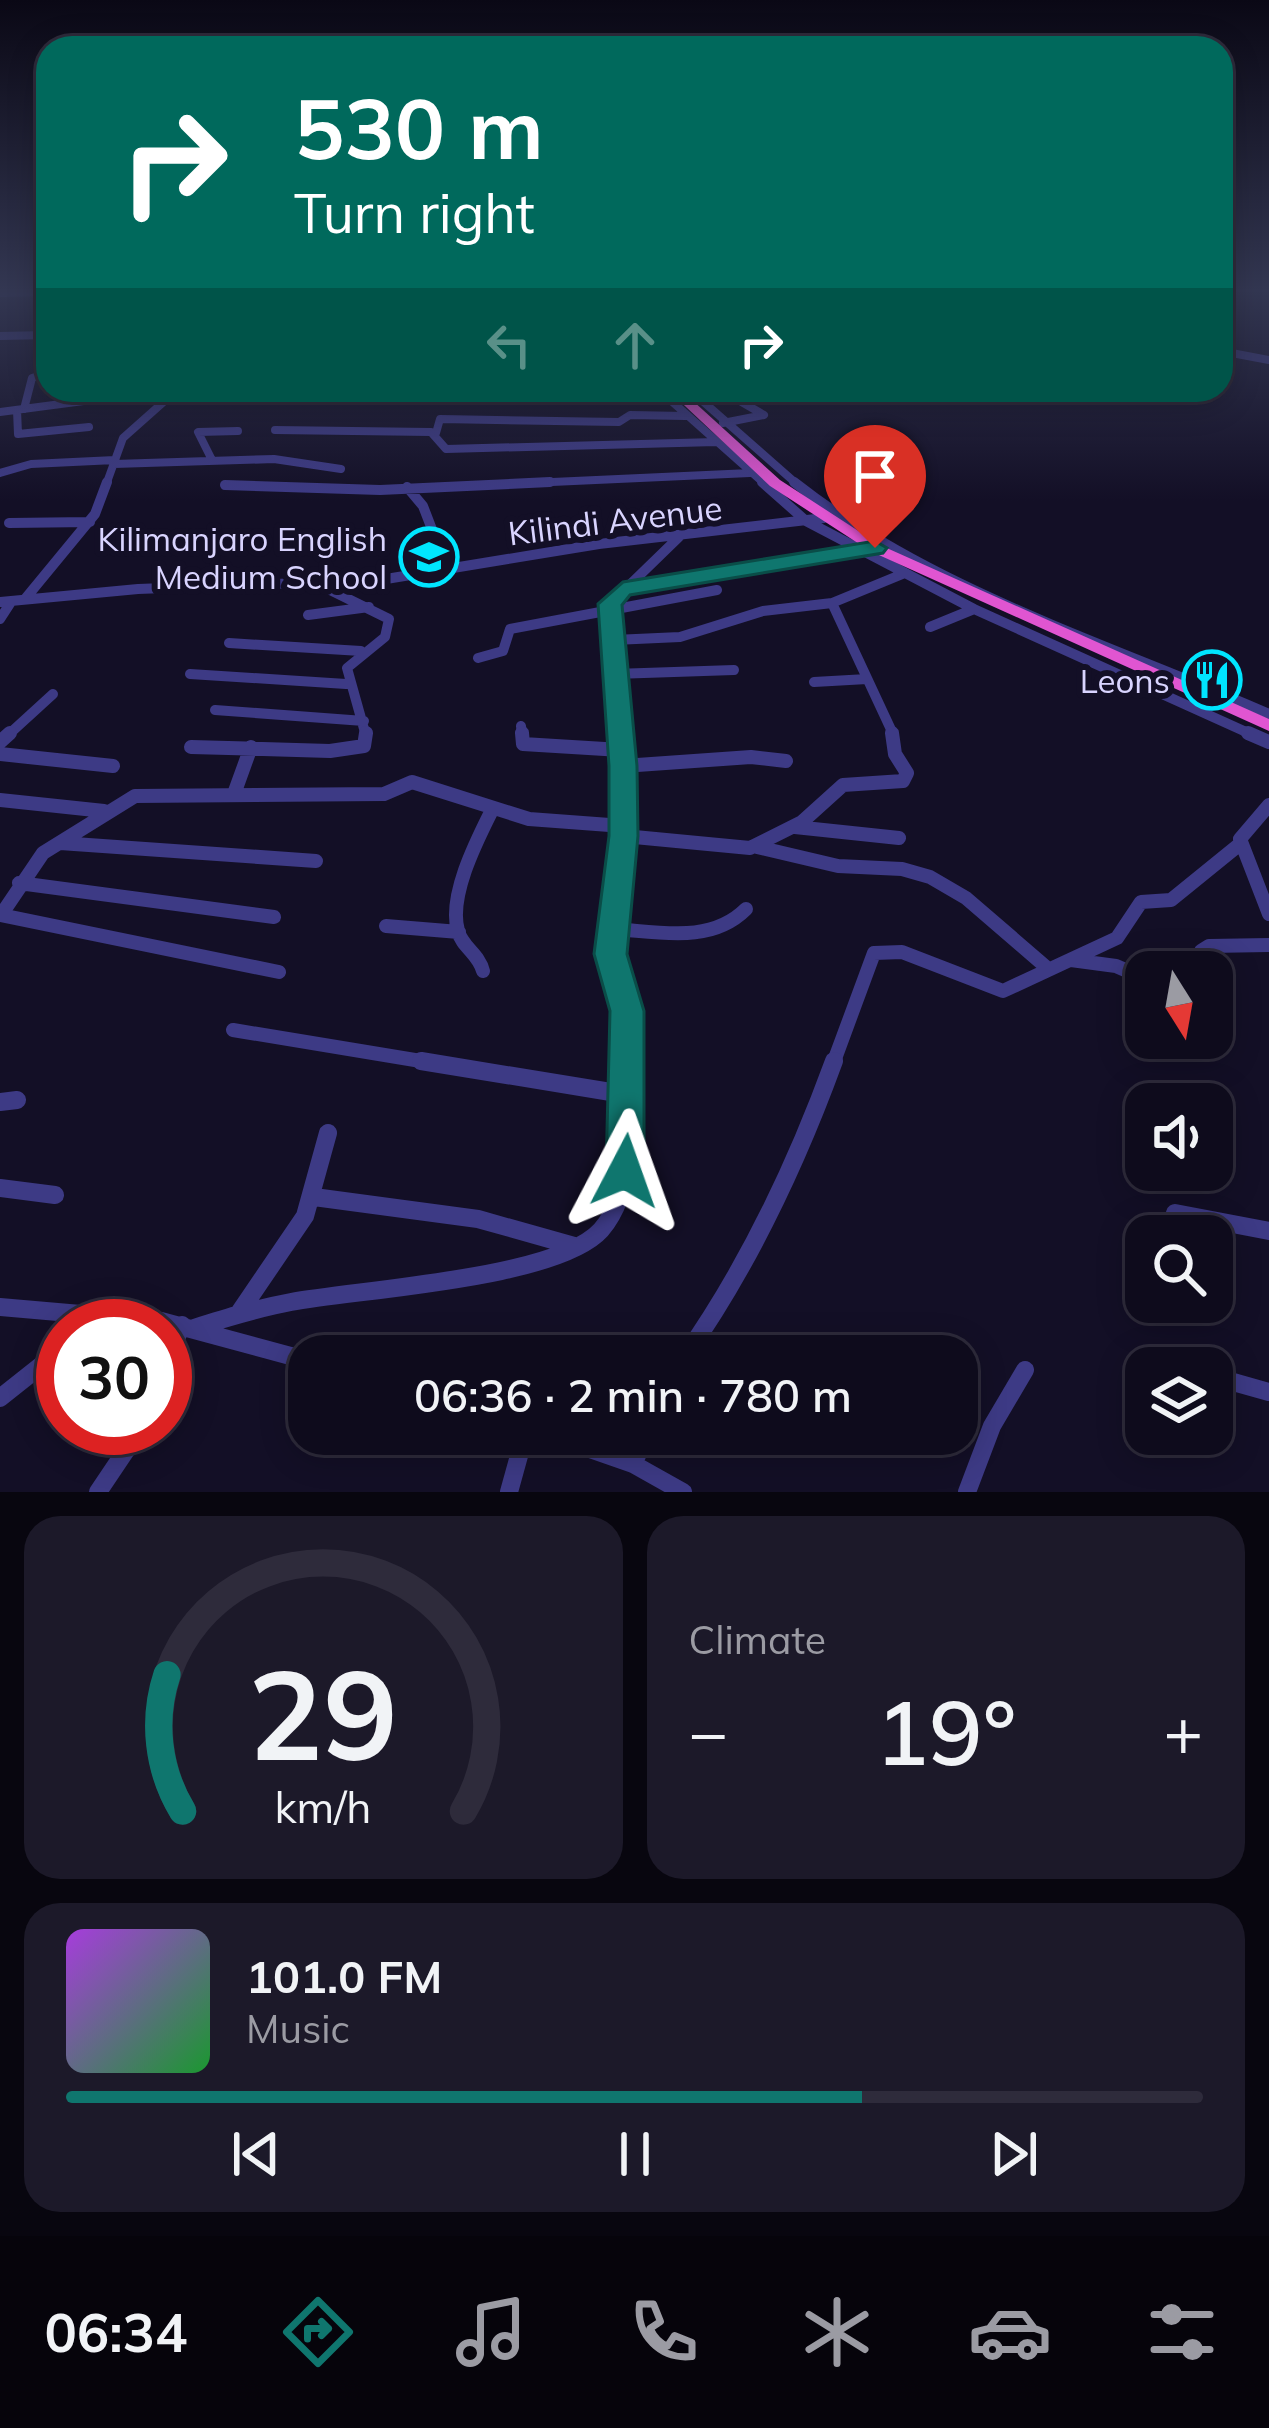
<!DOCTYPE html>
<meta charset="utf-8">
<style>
:root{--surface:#0e0b1c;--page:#1c1929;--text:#f1f3f6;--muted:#9b9ba3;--line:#2e2b3b;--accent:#0f766e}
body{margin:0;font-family:Mulish,sans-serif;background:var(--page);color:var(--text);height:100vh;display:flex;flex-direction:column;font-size:45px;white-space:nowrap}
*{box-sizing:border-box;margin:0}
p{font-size:39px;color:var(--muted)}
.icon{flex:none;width:66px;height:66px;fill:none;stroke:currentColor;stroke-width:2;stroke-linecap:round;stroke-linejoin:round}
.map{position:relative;height:1492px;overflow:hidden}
.details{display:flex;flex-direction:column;gap:24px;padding:24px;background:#08060f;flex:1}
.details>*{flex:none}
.guide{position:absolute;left:36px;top:36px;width:1197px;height:366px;border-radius:36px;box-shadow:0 6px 30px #0003,0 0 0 3px var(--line);background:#00695c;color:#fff;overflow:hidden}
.needle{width:78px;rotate:169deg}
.controls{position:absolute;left:1125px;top:951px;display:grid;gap:24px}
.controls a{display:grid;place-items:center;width:108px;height:108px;border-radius:24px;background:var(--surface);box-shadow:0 6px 30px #0003,0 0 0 3px var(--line);font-size:60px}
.speed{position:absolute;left:36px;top:1299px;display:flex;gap:24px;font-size:60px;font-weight:700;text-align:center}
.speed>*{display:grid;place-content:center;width:156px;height:156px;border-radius:50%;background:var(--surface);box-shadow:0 6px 30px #0003,0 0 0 3px var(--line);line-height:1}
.speed .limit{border:18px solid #d22;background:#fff;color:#111}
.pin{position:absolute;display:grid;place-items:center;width:102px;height:102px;color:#fff;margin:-123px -51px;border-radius:50% 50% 50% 0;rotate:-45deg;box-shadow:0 0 12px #0007}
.pin .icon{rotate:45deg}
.me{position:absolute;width:132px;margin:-66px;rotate:4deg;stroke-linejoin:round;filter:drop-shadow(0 0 9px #0008)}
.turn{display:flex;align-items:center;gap:42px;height:252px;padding:0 60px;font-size:54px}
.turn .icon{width:156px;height:156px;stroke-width:2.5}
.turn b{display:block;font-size:84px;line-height:102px}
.lanes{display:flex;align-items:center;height:114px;padding:0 60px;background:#0003;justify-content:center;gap:60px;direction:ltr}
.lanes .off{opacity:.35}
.big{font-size:90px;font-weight:600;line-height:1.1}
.details .tile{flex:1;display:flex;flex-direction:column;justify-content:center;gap:18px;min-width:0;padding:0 42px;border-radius:36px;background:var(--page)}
.details .dial{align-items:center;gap:0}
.dial svg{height:312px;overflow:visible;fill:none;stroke:var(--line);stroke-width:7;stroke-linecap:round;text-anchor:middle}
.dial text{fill:var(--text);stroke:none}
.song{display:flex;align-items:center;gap:36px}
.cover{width:144px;height:144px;border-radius:18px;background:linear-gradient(135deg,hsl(280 70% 55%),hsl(130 70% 35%))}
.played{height:12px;border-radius:6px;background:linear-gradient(90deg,var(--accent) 70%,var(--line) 70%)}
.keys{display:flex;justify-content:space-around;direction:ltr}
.heat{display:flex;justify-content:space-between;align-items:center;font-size:66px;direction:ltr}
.details .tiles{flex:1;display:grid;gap:24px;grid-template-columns:1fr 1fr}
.tile:last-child{grid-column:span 2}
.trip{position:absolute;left:288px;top:1335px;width:690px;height:120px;border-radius:36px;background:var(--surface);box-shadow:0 6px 30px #0003,0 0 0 3px var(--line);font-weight:600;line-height:120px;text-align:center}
.dock{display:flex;height:192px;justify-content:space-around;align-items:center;background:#06040b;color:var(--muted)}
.dock .icon{width:84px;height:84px}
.dock .on{color:var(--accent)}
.dock b{font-size:54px;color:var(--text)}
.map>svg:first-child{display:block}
</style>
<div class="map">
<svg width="1269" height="1492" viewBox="0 0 1269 1492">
<rect width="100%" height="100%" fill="#130f26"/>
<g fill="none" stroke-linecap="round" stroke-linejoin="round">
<path stroke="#3d3a85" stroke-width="8" d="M0,293L48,292
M0,336L48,335
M1221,351L1269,360
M659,390L766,485
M690,390L798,485
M721,390L764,415L723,423
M24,409L32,378L48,373
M17,410L18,434L89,427
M0,412L167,390
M275,430L431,432L446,449L716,442
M436,433L440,419L619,422L630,415L685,416
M212,460L198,432L238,431
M114,464L274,459L341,469
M0,473L31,464L115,460
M106,485L123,438L177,390
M225,485H232
M484,485L750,473"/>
<path stroke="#3d3a85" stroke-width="10" d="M762,482L806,521L974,609L1255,736
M794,482C932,591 1110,644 1269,714
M225,485L380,490L550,482
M407,487L423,506L448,571
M9,523L90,522
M320,585L389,619L385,637L347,668L366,736
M624,589L859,552
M25,599L95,514L107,482
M0,602L138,589L380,580L599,544L824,518
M308,615L369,607
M0,619L11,602
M930,627L974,609
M614,640L680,637L763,611L832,603
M229,643L361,651
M478,658L503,651L510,629L717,590
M190,674L346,684
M614,674L734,670
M814,682L867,679
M215,710L364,721
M521,726L522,736
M7,736L53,694
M622,736L610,604L680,536
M894,736L832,603L905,573"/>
<path stroke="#3d3a85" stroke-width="14" d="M522,733L523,744L621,750
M622,733L623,841L612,949L627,1011L631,1064
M1248,733L1269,742
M0,742L10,733
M191,747L330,751L364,746L366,733
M0,754L113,766
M623,766L751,757L786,761
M234,794L251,747
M0,800L104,811
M1269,805L1240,839L1269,914
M795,827L899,838
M624,836L750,848L802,822L843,785L903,781L907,773L895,754L892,733
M60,843L316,861
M757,847L838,866L902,869L930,877L966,898L1046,967
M19,883L274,917
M386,926L459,932
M615,929C660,932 711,944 746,909
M1071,960L1116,966L1146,979
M483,971C479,954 462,947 458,931C448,896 477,840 492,810
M279,972L1,915L43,853L135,796L384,794L412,782L529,819L623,826
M1195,972L1201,951L1209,946L1269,945
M233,1030L439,1064
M833,1064L874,953L902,952L1003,991L1117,938L1141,902L1171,900L1240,844"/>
<path stroke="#3d3a85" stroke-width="18" d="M421,1061L629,1095
M0,1102L17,1100
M0,1188L55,1195
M314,1197L478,1219L574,1246
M1175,1213L1269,1231
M0,1307L161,1321L309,1361
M239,1313L305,1216L328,1133
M194,1328C226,1318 258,1308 291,1302C360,1289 557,1279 601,1230C636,1190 633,1111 631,1061
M685,1356C749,1265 796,1165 834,1061
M165,1364L182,1325
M1169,1364L1183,1368
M1212,1376L1269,1392
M0,1398L63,1348
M547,1434L633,1464L683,1492
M633,1464L647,1434
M98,1492L141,1428
M509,1492L525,1434
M967,1492L992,1426L1025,1370"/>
<path fill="#e055d1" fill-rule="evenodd" d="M668,390H681L780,480L880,545L1269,719V731L870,551L770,486Z"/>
</g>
<linearGradient id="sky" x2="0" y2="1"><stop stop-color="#0a0815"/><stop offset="0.58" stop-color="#333752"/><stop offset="1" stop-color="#333752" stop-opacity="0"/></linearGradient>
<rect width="1269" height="501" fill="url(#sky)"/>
<path fill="#0f766e" stroke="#0a4d48" stroke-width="3" d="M875,541L887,548L883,553L630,595L622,605L637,766L638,836L627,954L644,1011V1171L639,1182L625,1187L612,1182L606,1171L610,1011L594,954L609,836V766L598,604L623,582Z"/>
<defs>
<g id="school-ring" transform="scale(3)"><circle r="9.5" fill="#130f26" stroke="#00e5ff" stroke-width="1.5"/><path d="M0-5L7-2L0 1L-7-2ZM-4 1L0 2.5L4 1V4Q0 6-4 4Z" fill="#00e5ff"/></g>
<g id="restaurant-ring" transform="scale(3)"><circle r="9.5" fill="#130f26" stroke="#00e5ff" stroke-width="1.5"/><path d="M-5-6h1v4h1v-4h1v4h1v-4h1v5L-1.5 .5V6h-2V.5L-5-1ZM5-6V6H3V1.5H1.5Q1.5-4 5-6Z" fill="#00e5ff"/></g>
</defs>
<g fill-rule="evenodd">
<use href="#school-ring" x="429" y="557"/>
<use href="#restaurant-ring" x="1212" y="680"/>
</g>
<g text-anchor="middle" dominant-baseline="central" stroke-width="12" stroke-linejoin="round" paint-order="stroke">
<g font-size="33" fill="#d9d4ff" stroke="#130f26">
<text transform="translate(615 520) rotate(-7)">Kilindi Avenue</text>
</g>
<g font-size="33" fill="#d9d4ff" stroke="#130f26" text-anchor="end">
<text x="387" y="538">Kilimanjaro English<tspan x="387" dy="38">Medium School</tspan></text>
<text x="1170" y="680">Leons</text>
</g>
</g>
</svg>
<div class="controls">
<a><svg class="needle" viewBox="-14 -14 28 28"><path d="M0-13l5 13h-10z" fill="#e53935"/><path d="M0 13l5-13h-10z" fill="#9b9ba3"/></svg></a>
<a><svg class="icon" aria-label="sound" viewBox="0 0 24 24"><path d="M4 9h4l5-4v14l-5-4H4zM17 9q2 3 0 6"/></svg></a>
<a><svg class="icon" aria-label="search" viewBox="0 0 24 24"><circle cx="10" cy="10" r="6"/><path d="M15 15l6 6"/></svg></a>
<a><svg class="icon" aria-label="layers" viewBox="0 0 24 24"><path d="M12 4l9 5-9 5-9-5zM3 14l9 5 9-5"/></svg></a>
</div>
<div class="speed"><div class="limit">30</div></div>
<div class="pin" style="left:875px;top:548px;background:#d93025"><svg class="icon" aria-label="arrive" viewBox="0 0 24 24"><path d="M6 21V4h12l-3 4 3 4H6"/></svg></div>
<svg class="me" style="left:625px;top:1171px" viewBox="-20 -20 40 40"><path d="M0-17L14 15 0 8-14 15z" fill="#0f766e" stroke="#fff" stroke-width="4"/></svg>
<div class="trip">06:36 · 2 min · 780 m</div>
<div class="guide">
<div class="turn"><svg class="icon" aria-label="right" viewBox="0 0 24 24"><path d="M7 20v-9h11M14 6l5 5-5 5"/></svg><div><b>530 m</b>Turn right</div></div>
<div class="lanes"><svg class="icon off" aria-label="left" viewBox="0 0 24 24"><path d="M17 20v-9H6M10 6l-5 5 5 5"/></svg><svg class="icon off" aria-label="ahead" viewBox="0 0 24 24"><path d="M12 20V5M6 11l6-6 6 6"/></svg><svg class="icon" aria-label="right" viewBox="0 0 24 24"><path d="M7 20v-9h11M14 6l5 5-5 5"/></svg></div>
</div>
</div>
<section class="details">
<div class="tiles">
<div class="tile dial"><svg viewBox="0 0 100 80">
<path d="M14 69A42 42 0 1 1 86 69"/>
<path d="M14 69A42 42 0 0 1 10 34" stroke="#0f766e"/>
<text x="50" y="56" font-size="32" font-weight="700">29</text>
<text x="50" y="72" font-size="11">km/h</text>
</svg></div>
<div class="tile"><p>Climate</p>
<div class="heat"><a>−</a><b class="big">19°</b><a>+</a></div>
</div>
<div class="tile">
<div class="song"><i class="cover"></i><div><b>101.0 FM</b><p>Music</p></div></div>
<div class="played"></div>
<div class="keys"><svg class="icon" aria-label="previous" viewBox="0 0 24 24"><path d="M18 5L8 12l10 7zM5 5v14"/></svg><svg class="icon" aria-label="pause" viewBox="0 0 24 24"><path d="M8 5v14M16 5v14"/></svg><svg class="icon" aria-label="next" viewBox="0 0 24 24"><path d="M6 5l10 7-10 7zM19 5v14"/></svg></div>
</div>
</div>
</section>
<nav class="dock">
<b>06:34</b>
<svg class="icon on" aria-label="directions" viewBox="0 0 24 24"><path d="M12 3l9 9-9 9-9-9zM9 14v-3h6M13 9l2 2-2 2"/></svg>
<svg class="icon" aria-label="music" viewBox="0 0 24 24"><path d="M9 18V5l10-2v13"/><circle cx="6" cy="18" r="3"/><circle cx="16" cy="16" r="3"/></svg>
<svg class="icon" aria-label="phone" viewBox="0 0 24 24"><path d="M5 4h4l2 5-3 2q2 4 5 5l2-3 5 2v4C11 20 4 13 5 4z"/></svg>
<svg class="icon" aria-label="climate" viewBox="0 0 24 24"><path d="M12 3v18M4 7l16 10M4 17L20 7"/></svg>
<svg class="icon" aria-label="car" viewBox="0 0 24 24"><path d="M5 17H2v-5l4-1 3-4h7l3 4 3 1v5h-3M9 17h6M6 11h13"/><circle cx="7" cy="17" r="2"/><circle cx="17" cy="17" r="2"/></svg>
<svg class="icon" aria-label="filters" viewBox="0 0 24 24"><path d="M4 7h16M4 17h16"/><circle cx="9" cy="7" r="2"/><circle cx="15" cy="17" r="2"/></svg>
</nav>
